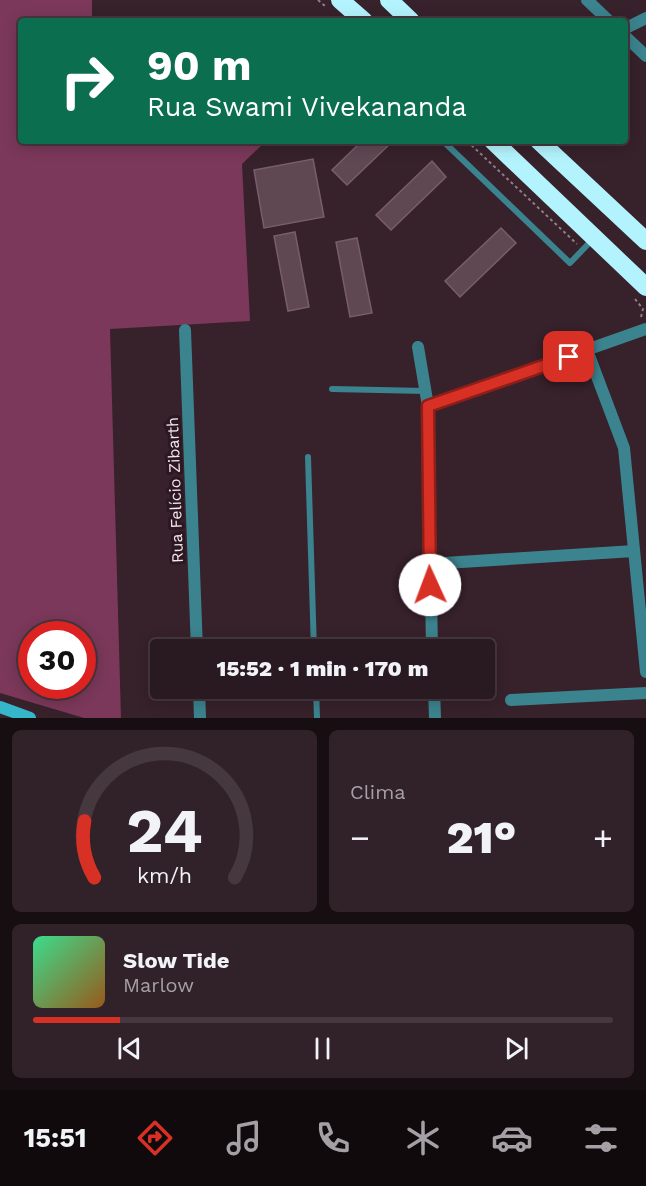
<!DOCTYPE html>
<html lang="pt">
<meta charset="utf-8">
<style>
:root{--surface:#291920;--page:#312229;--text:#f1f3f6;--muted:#a5a0a5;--line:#45383e;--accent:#d93025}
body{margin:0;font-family:"Work Sans",sans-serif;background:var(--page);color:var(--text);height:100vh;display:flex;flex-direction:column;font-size:22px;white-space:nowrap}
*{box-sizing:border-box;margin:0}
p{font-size:20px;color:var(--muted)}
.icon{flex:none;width:33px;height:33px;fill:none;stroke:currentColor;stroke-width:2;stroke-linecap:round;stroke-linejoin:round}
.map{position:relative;height:718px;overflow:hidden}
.side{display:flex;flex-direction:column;gap:12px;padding:12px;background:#170e12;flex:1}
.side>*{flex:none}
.hud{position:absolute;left:18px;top:18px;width:610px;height:126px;border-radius:6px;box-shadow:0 3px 15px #0003,0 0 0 2px var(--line);background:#0b6e4f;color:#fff;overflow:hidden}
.speed{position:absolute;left:18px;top:621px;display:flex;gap:12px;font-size:30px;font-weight:700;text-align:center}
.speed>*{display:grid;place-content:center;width:78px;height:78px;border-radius:50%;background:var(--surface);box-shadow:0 3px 15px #0003,0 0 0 2px var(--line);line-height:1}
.speed .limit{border:9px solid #d22;background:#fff;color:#111}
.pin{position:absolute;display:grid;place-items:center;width:51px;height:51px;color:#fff;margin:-26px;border-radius:12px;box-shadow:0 3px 9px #0006}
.me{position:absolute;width:66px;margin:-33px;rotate:358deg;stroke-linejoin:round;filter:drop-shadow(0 0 4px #0008)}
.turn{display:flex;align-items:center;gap:21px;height:126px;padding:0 30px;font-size:27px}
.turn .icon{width:78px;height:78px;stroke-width:2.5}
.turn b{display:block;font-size:42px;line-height:51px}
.big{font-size:45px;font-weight:800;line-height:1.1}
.side .tile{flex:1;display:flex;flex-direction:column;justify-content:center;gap:9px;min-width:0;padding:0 21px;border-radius:9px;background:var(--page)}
.side .dial{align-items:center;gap:0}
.dial svg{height:156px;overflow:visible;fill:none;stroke:var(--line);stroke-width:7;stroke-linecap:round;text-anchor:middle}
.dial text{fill:var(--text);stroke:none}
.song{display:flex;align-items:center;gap:18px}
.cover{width:72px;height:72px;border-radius:9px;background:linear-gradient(135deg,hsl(150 70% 55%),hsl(30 70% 35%))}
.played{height:6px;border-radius:3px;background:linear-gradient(90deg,var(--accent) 15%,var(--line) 15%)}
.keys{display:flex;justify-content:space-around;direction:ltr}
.heat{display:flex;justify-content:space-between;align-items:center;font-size:33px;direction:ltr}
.side .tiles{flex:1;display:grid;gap:12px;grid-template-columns:1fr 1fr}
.tile:last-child{grid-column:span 2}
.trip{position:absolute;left:150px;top:639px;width:345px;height:60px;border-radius:6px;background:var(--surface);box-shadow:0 3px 15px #0003,0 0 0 2px var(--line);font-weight:800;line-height:60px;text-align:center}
.tabs{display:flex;height:96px;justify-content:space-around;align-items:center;background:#100a0d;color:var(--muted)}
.tabs .icon{width:42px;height:42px}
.tabs .active{color:var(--accent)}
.tabs b{font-size:27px;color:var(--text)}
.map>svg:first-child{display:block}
</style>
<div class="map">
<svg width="646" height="718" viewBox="0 0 646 718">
<rect width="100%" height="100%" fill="#37212b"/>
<path fill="#7b385a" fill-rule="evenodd" d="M0,0H92V21H21V141H266L242,164L250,321L110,329L121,718H84L0,693ZM32,634H82V686H32Z"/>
<path fill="#604853" stroke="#775e69" stroke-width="1.5" d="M362,141H393L347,185L332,170Z
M313,159L324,217L264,228L254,170Z
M432,161L446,177L391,230L376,215Z
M501,228L516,243L460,297L445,281Z
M295,232L309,307L288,311L274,236Z
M357,238L372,313L350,317L336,242Z"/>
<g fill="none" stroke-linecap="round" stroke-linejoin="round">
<path stroke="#917e86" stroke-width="2" stroke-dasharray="3 3" stroke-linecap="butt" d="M318,0L325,6
M467,141L577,244
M635,299L643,309L641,317"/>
<path stroke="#3b838e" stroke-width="6" d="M443,141L570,263L593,239
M332,389L426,391
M308,457L314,650
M316,688L317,718"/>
<path stroke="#3b838e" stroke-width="12" d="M587,0L609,21
M626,28L646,18
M626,37L646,56
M185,330L197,650
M418,347L428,406
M587,350L624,448L646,672
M429,564L634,551
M432,650L428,406L646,329
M199,688L200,718
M434,688L435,718
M511,700L646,693"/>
<path stroke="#35b7c9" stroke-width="12" d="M0,707L30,718"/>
<path stroke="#b3f3fd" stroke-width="18" d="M340,0L364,21
M389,0L411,21
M493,141L646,287
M539,141L646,241"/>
</g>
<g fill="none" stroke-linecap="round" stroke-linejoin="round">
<g stroke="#8d1f18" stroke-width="15">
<path id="route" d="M430,585L428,406L569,357"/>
</g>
<use href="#route" stroke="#d93025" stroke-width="10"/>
</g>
<g text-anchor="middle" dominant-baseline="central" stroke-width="6" stroke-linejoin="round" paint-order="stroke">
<g font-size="16" fill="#f5e6ec" stroke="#2c1822">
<text transform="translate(175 490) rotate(-92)">Rua Felício Zibarth</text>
</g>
</g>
</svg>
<div class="speed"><div class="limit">30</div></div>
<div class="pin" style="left:569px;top:357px;background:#d93025"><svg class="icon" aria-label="arrive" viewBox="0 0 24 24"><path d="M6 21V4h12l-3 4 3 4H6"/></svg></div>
<svg class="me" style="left:430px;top:585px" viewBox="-20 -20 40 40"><circle r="19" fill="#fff"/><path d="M0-13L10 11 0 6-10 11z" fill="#d93025"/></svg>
<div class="trip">15:52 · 1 min · 170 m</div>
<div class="hud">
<div class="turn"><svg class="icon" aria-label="right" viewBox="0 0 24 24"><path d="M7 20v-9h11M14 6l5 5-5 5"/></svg><div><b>90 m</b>Rua Swami Vivekananda</div></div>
</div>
</div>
<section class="side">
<div class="tiles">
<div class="tile dial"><svg viewBox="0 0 100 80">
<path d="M14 69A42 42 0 1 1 86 69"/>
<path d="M14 69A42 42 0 0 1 9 40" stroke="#d93025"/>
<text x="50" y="56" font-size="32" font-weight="700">24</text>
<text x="50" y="72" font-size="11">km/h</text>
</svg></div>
<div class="tile"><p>Clima</p>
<div class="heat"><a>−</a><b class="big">21°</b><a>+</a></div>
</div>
<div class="tile">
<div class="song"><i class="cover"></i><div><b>Slow Tide</b><p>Marlow</p></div></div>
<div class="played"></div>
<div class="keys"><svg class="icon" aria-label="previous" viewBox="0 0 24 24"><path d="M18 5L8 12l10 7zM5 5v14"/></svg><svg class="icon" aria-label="pause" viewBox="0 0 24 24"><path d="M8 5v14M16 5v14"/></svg><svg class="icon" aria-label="next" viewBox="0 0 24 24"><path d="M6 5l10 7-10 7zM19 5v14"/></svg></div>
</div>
</div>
</section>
<nav class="tabs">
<b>15:51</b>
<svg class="icon active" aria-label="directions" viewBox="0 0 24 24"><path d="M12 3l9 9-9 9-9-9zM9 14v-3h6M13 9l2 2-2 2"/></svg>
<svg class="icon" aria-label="music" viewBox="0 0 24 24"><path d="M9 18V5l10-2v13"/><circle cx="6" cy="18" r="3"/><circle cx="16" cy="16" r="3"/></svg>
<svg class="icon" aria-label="phone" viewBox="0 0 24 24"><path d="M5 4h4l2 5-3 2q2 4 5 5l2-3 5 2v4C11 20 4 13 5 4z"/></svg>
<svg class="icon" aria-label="climate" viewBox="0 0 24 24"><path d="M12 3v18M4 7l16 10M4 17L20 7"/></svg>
<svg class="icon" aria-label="car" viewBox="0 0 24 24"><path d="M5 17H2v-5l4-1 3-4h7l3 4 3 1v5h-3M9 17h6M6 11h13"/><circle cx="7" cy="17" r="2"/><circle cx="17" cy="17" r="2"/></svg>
<svg class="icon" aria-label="filters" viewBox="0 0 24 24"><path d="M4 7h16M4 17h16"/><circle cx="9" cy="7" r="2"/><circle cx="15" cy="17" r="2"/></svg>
</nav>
